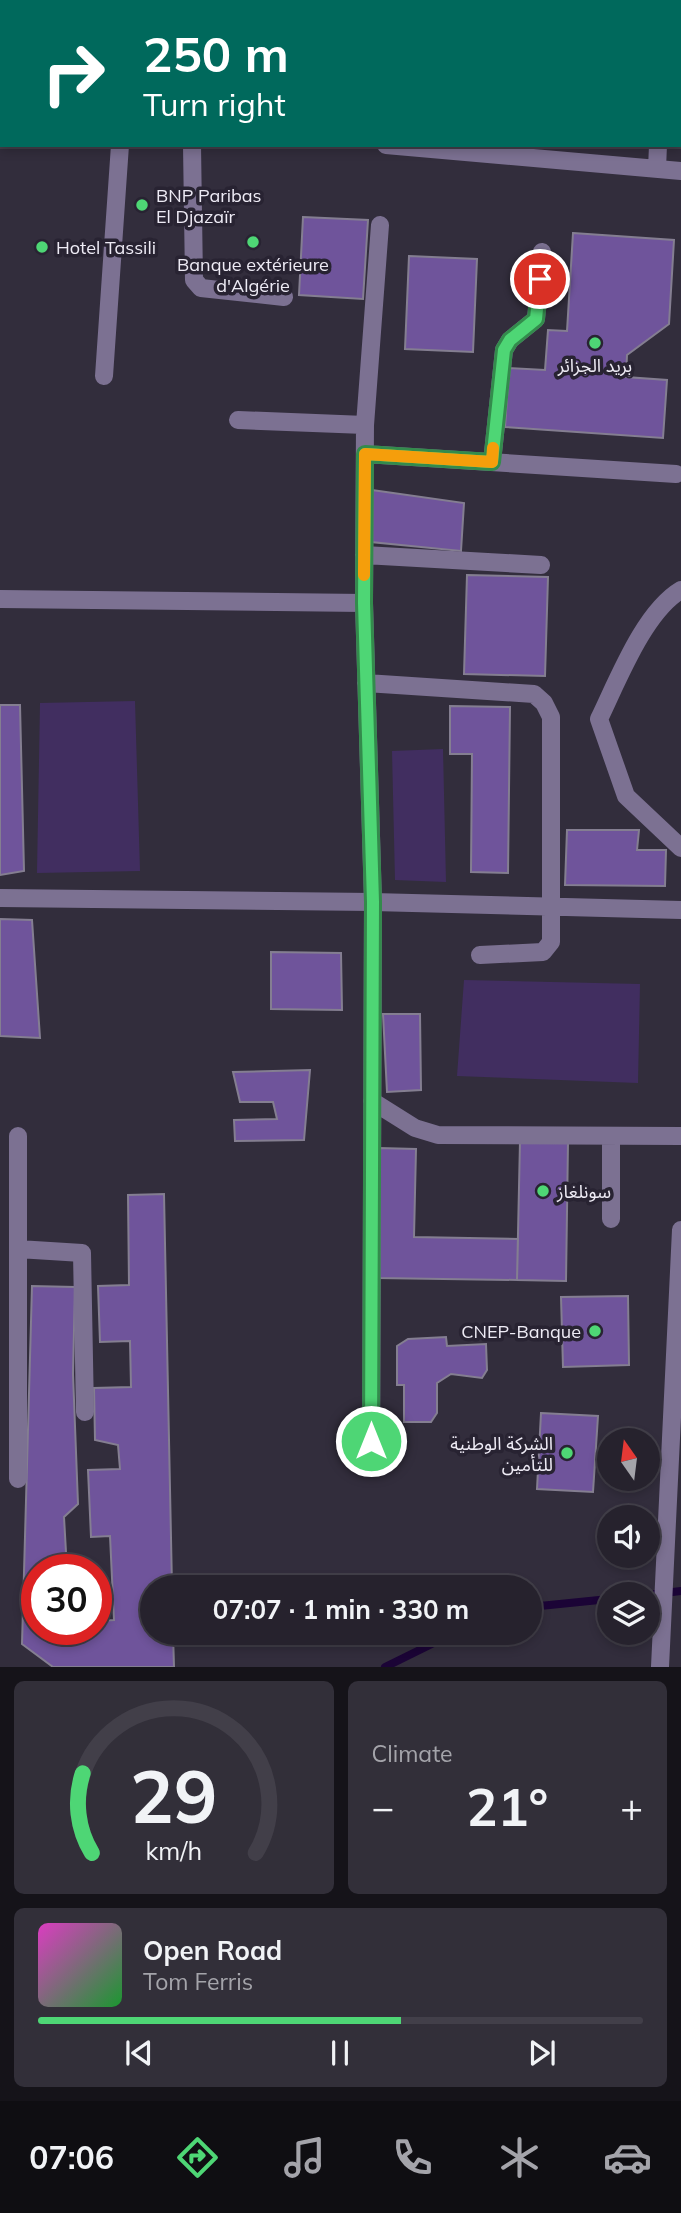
<!DOCTYPE html>
<meta charset="utf-8">
<style>
:root{--surface:#26222d;--page:#322f39;--text:#f1f3f6;--muted:#a4a4aa;--line:#423f49;--accent:#4ed675}
body{margin:0;font-family:Mulish,"Noto Sans Arabic",sans-serif;background:var(--page);color:var(--text);height:100vh;display:flex;flex-direction:column;font-size:26px;white-space:nowrap}
*{box-sizing:border-box;margin:0}
p{font-size:23px;color:var(--muted)}
.icon{flex:none;width:38px;height:38px;fill:none;stroke:currentColor;stroke-width:2;stroke-linecap:round;stroke-linejoin:round}
.map{position:relative;height:1667px;overflow:hidden}
.sheet{display:flex;flex-direction:column;gap:14px;padding:14px;background:#151319;flex:1}
.sheet>*{flex:none}
.banner{position:absolute;left:0px;top:0px;width:682px;height:147px;box-shadow:0 4px 10px #0003,0 0 0 2px var(--line);background:#00695c;color:#fff;overflow:hidden}
.needle{width:46px;rotate:346deg}
.controls{position:absolute;left:597px;top:1428px;display:grid;gap:14px}
.controls a{display:grid;place-items:center;width:63px;height:63px;border-radius:50%;background:var(--surface);box-shadow:0 4px 10px #0003,0 0 0 2px var(--line);font-size:35px}
.speed{position:absolute;left:21px;top:1554px;display:flex;gap:14px;font-size:35px;font-weight:700;text-align:center}
.speed>*{display:grid;place-content:center;width:91px;height:91px;border-radius:50%;background:var(--surface);box-shadow:0 4px 10px #0003,0 0 0 2px var(--line);line-height:1}
.speed .limit{border:10px solid #d22;background:#fff;color:#111}
.pin{position:absolute;display:grid;place-items:center;width:60px;height:60px;color:#fff;margin:-30px;border:4px solid #fff;border-radius:50%;box-shadow:0 2px 7px #0007}
.me{position:absolute;width:77px;margin:-38px;rotate:0deg;stroke-linejoin:round;filter:drop-shadow(0 0 5px #0008)}
.turn{display:flex;align-items:center;gap:24px;height:147px;padding:0 28px;font-size:32px}
.turn .icon{width:91px;height:91px;stroke-width:2.5}
.turn b{display:block;font-size:49px;line-height:60px}
.big{font-size:52px;font-weight:700;line-height:1.1}
.sheet .widget{flex:1;display:flex;flex-direction:column;justify-content:center;gap:10px;min-width:0;padding:0 24px;border-radius:10px;background:var(--page)}
.sheet .dial{align-items:center;gap:0}
.dial svg{height:182px;overflow:visible;fill:none;stroke:var(--line);stroke-width:7;stroke-linecap:round;text-anchor:middle}
.dial text{fill:var(--text);stroke:none}
.song{display:flex;align-items:center;gap:21px}
.cover{width:84px;height:84px;border-radius:10px;background:linear-gradient(135deg,hsl(310 70% 55%),hsl(130 70% 35%))}
.played{height:7px;border-radius:4px;background:linear-gradient(90deg,var(--accent) 60%,var(--line) 60%)}
.keys{display:flex;justify-content:space-around;direction:ltr}
.heat{display:flex;justify-content:space-between;align-items:center;font-size:38px;direction:ltr}
.sheet .tiles{flex:1;display:grid;gap:14px;grid-template-columns:1fr 1fr}
.widget:last-child{grid-column:span 2}
.trip{position:absolute;left:140px;top:1575px;width:402px;height:70px;border-radius:35px;background:var(--surface);box-shadow:0 4px 10px #0003,0 0 0 2px var(--line);font-weight:700;line-height:70px;text-align:center}
.tabs{display:flex;height:112px;justify-content:space-around;align-items:center;background:#0f0e12;color:var(--muted)}
.tabs .icon{width:49px;height:49px}
.tabs .active{color:var(--accent)}
.tabs b{font-size:32px;color:var(--text)}
.map>svg:first-child{display:block}
</style>
<div class="map">
<svg width="681" height="1667" viewBox="0 0 681 1667">
<rect width="100%" height="100%" fill="#322d3c"/>
<path fill="#412e60" d="M135,701L140,871L37,873L40,703Z
M443,749L446,882L395,880L392,751Z
M464,980L640,984L638,1083L457,1076Z"/>
<g fill="none" stroke-linecap="round" stroke-linejoin="round">
<path stroke="#1b0436" stroke-width="8" d="M648,1595L681,1591
M530,1607L609,1599
M385,1667L454,1633"/>
</g>
<path fill="#6f549b" stroke="#847e91" stroke-width="2" d="M0,0H97L2,2V22Z
M303,217L368,220L363,299L299,295Z
M573,233L674,240L669,324L627,355L626,377L667,380L663,438L505,427L509,368L545,370L548,330L567,331Z
M409,256L477,259L473,352L405,349Z
M372,490L464,503L461,551L371,542Z
M467,575L548,577L545,676L464,674Z
M0,705H20L24,871L0,875Z
M450,706L510,707L508,873L471,872L472,754H450Z
M567,830H639L637,850H666L665,886L565,885Z
M0,919L32,920L40,1038L0,1036Z
M271,952L341,953L342,1010L271,1009Z
M383,1014H420L421,1090L387,1092Z
M310,1070L304,1140L235,1141L234,1120L277,1119L273,1102H240L233,1072Z
M520,1141L568,1142L566,1281L517,1280Z
M379,1148L416,1149L414,1237L518,1239L517,1280L377,1278Z
M164,1194L172,1587H152V1633H173L174,1667H53L22,1644L32,1286L75,1287L73,1374L78,1504L64,1517L67,1570H37V1629H96V1621L114,1620L110,1536L91,1537L88,1470L120,1469L118,1445L95,1440L94,1388L131,1387L130,1341L100,1342L98,1286L129,1285L128,1195Z
M628,1296L629,1365L563,1367L561,1297Z
M446,1337L447,1346L486,1344L487,1370L482,1378L451,1374L437,1383V1413L431,1422H404V1385H397V1346L408,1339Z
M541,1413L598,1416L593,1492L537,1489Z"/>
<g fill="none" stroke-linecap="round" stroke-linejoin="round">
<path stroke="#7c7192" stroke-width="18" d="M121,0V2
M269,2V0
M512,2V0
M664,2V0
M1,120L2,118
M192,145L194,280L201,288L284,297
M386,145L681,171
M657,169L658,145
M104,376L120,145
M238,420L365,425
M365,454L676,474
M492,462L504,350L510,340L536,319L542,252
M364,555L541,565
M681,590C644,612 618,680 599,719L626,796L681,848
M0,599L364,603
M366,683L534,694L544,703L551,717V942L543,952L480,955
M0,898L373,902L681,910
M372,1101L415,1128L438,1135L681,1136
M611,1219V1136
M18,1249L82,1253L85,1412
M371,1467L373,902L364,603L365,425L380,225
M18,1479V1136
M660,1667L681,1230"/>
</g>
<g fill="none" stroke-linecap="round" stroke-linejoin="round">
<g stroke="#338b4c" stroke-width="18">
<path id="route" d="M371,1441L373,902L364,603L365,454L492,462L504,350L510,340L536,319L540,279"/>
</g>
<use href="#route" stroke="#4ed675" stroke-width="12"/>
<path stroke="#f59e0b" stroke-width="12" d="M364,575L365,454L492,462L493,448"/>
</g>
<g fill="#4ed675" stroke="#282332" stroke-width="2.5">
<circle cx="142" cy="205" r="7"/>
<circle cx="253" cy="242" r="7"/>
<circle cx="42" cy="247" r="7"/>
<circle cx="595" cy="343" r="7"/>
<circle cx="543" cy="1191" r="7"/>
<circle cx="595" cy="1331" r="7"/>
<circle cx="567" cy="1453" r="7"/>
</g>
<g text-anchor="middle" dominant-baseline="central" stroke-width="7" stroke-linejoin="round" paint-order="stroke">
<g font-size="18" fill="#eeebf5" stroke="#282332" text-anchor="start">
<text x="156" y="195">BNP Paribas<tspan x="156" dy="21">El Djazaïr</tspan></text>
<text x="56" y="247">Hotel Tassili</text>
<text x="253" y="264" text-anchor="middle">Banque extérieure<tspan x="253" dy="21">d'Algérie</tspan></text>
<text x="595" y="365" text-anchor="middle">بريد الجزائر</text>
<text x="557" y="1191">سونلغاز</text>
<text x="581" y="1331" text-anchor="end">CNEP-Banque</text>
<text x="553" y="1443" text-anchor="end">الشركة الوطنية<tspan x="553" dy="21">للتأمين</tspan></text>
</g>
</g>
</svg>
<div class="controls">
<a><svg class="needle" viewBox="-14 -14 28 28"><path d="M0-13l5 13h-10z" fill="#e53935"/><path d="M0 13l5-13h-10z" fill="#a4a4aa"/></svg></a>
<a><svg class="icon" aria-label="sound" viewBox="0 0 24 24"><path d="M4 9h4l5-4v14l-5-4H4zM17 9q2 3 0 6"/></svg></a>
<a><svg class="icon" aria-label="layers" viewBox="0 0 24 24"><path d="M12 4l9 5-9 5-9-5zM3 14l9 5 9-5"/></svg></a>
</div>
<div class="speed"><div class="limit">30</div></div>
<div class="pin" style="left:540px;top:279px;background:#d93025"><svg class="icon" aria-label="arrive" viewBox="0 0 24 24"><path d="M6 21V4h12l-3 4 3 4H6"/></svg></div>
<svg class="me" style="left:371px;top:1441px" viewBox="-20 -20 40 40"><circle r="17" fill="#4ed675" stroke="#fff" stroke-width="3"/><path d="M0-11L8 9 0 5-8 9z" fill="#fff"/></svg>
<div class="trip">07:07 · 1 min · 330 m</div>
<div class="banner">
<div class="turn"><svg class="icon" aria-label="right" viewBox="0 0 24 24"><path d="M7 20v-9h11M14 6l5 5-5 5"/></svg><div><b>250 m</b>Turn right</div></div>
</div>
</div>
<section class="sheet">
<div class="tiles">
<div class="widget dial"><svg viewBox="0 0 100 80">
<path d="M14 69A42 42 0 1 1 86 69"/>
<path d="M14 69A42 42 0 0 1 10 34" stroke="#4ed675"/>
<text x="50" y="56" font-size="32" font-weight="700">29</text>
<text x="50" y="72" font-size="11">km/h</text>
</svg></div>
<div class="widget"><p>Climate</p>
<div class="heat"><a>−</a><b class="big">21°</b><a>+</a></div>
</div>
<div class="widget">
<div class="song"><i class="cover"></i><div><b>Open Road</b><p>Tom Ferris</p></div></div>
<div class="played"></div>
<div class="keys"><svg class="icon" aria-label="previous" viewBox="0 0 24 24"><path d="M18 5L8 12l10 7zM5 5v14"/></svg><svg class="icon" aria-label="pause" viewBox="0 0 24 24"><path d="M8 5v14M16 5v14"/></svg><svg class="icon" aria-label="next" viewBox="0 0 24 24"><path d="M6 5l10 7-10 7zM19 5v14"/></svg></div>
</div>
</div>
</section>
<nav class="tabs">
<b>07:06</b>
<svg class="icon active" aria-label="directions" viewBox="0 0 24 24"><path d="M12 3l9 9-9 9-9-9zM9 14v-3h6M13 9l2 2-2 2"/></svg>
<svg class="icon" aria-label="music" viewBox="0 0 24 24"><path d="M9 18V5l10-2v13"/><circle cx="6" cy="18" r="3"/><circle cx="16" cy="16" r="3"/></svg>
<svg class="icon" aria-label="phone" viewBox="0 0 24 24"><path d="M5 4h4l2 5-3 2q2 4 5 5l2-3 5 2v4C11 20 4 13 5 4z"/></svg>
<svg class="icon" aria-label="climate" viewBox="0 0 24 24"><path d="M12 3v18M4 7l16 10M4 17L20 7"/></svg>
<svg class="icon" aria-label="car" viewBox="0 0 24 24"><path d="M5 17H2v-5l4-1 3-4h7l3 4 3 1v5h-3M9 17h6M6 11h13"/><circle cx="7" cy="17" r="2"/><circle cx="17" cy="17" r="2"/></svg>
</nav>
